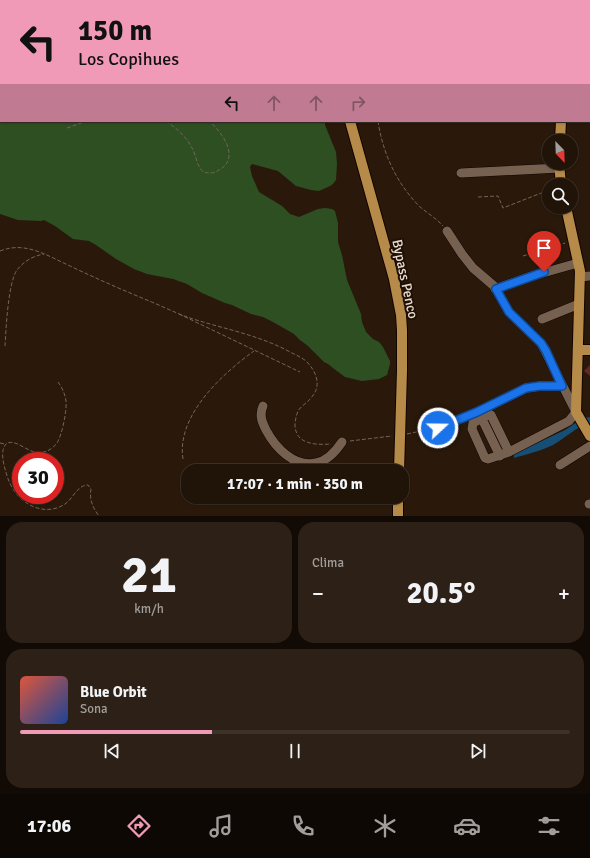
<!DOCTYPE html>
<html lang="es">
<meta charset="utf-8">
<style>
:root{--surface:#201308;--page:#2d2016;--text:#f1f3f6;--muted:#a29e9c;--line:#3d3229;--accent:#f09ab7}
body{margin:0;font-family:Signika,sans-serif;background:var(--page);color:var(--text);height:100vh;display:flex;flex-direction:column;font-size:15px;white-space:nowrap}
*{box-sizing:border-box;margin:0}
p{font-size:13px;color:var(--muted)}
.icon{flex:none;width:22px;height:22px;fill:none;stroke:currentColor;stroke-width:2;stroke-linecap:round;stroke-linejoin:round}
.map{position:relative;height:516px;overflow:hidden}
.details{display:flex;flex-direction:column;gap:6px;padding:6px;background:#120a04;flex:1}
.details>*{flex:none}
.top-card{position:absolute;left:0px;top:0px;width:590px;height:122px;box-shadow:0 1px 3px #0004,0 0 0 1px var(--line);background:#f09ab7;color:#111;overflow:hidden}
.needle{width:26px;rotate:157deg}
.buttons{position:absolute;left:542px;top:134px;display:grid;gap:8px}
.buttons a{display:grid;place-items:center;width:36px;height:36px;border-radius:50%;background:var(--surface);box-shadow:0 1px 3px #0004,0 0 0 1px var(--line);font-size:20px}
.speed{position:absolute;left:12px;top:452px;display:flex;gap:8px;font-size:20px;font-weight:700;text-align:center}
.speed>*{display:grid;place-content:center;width:52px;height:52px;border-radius:50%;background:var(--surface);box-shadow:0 1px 3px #0004,0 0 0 1px var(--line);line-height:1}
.speed .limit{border:6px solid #d22;background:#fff;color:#111}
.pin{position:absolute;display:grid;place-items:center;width:34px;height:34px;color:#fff;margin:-41px -17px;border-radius:50% 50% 50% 0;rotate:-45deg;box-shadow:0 0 4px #0007}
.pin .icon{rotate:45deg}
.me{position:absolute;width:44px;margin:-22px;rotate:69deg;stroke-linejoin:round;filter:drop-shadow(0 0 3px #0008)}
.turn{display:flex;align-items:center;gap:14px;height:84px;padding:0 12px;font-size:18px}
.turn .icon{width:52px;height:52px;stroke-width:2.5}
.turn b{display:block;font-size:28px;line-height:34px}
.lanes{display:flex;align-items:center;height:38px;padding:0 12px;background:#0003;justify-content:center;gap:20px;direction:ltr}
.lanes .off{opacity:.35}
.big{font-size:30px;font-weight:800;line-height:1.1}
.details .widget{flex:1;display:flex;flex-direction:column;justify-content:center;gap:6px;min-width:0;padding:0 14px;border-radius:16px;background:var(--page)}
.details .dial{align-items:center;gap:0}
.dial b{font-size:52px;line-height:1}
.song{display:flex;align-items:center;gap:12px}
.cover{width:48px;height:48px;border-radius:6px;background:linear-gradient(135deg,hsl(10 70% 55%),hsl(220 70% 35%))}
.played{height:4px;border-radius:2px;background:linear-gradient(90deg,var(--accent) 35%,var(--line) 35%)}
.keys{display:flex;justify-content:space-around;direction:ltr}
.heat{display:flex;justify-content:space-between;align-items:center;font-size:22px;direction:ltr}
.details .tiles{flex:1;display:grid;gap:6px;grid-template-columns:1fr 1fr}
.widget:last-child{grid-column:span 2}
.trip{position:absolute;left:181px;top:464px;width:228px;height:40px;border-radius:16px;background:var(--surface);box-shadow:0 1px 3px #0004,0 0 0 1px var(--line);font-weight:800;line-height:40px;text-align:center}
.menu{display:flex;height:64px;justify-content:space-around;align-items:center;background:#0d0803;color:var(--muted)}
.menu .icon{width:28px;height:28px}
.menu .selected{color:var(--accent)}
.menu b{font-size:18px;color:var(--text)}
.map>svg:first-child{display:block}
</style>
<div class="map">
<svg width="590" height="516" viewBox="0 0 590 516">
<rect width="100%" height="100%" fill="#2a190a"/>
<path fill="#2d4f22" d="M0,0H167L169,1H1V121H325V125L336,152L337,164L336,180L333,184L330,186L319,191L311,190L296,186L278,171L252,164L250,167L252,176L259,192L282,206L290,214L299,217L318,209L325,208L332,209L335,211L338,223V242L342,255L347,280L361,314L362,322L366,332L373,339L379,342L383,347L390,361V364L387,375L379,379L362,381L345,377L333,368L328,364L324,362L308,346L300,340L294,334L273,322L263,317L251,314L232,305L225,303L202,293L187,284L173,279L147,274L134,269L116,259L96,245L89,241L73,239L55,226L44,220L41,221L18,220L0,214Z"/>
<path fill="#164e76" d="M590,417V423C576,427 565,438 553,445C541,451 527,454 514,458V454L565,430L583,418Z"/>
<path fill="#632824" d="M590,365V376L584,371Z"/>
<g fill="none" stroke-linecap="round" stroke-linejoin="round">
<g stroke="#120400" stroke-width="10">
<path id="minor" d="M461,173L560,168
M447,231L462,254L473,268L494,286L509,312L541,343L576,412L569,421L509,452
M580,277L590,276
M495,289L532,276L578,263
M542,319L579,304
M263,406C259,415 262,422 266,430C275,447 294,468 316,463C327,461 336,451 342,442
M489,414L491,415L509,452L488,459L485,458L472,429L473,423Z
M482,419L500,456
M438,428L477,412L527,388L540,386H562
M560,465L590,446
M589,504H590"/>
</g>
<g stroke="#120400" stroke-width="12">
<path id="major" d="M351,1V0
M573,1V0
M350,121L394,279L401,315L402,330V371
M560,141L561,121
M559,163L561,185
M566,207L580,271L576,412L590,436
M578,350H590
M398,516V497"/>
</g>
<path stroke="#746558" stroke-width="1" stroke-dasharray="4 2" stroke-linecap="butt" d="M52,0L54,1
M265,0L266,1
M18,1L22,0
M417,1V0
M425,1V0
M0,5H1
M166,121C176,128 186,136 192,148C196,154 197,169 204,172C209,174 215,173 219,170C241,158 222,132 209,121
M378,121C383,154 396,182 419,206C427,213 436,218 443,226
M67,128L87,121
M478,197L498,196L503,208L549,190
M0,251C25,241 46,255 68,265C97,279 125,291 154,303C166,308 178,314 190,318C224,329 259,335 290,352C296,355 301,357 306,361C317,372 322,386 311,398C307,403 301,406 298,411C296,416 295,421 295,426C296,445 317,445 331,444
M523,256L565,243
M179,314L300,372
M5,346C6,329 8,283 17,270C24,261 33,256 44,254
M58,382C62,387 65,394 66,401C67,411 62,435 57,443C54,447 49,451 44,452C29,456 19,439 7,443C0,449 3,461 5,469C7,476 9,483 13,489C24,507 47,516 65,504C73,499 77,485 88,485L91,489C89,500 93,508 99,516
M407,434L430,429
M350,441L392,436
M0,443L5,444
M183,459C176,416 222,374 254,351"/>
<use href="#minor" stroke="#766150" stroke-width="9"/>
<use href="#major" stroke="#b68a48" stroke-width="10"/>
<g stroke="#120400" stroke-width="12" stroke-linecap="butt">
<path id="major-bridge" d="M399,471L402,371"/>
</g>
<use href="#major-bridge" stroke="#b68a48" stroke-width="10"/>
</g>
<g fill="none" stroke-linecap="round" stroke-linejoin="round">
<g stroke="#114b97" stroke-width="10">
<path id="route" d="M438,428L477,412L526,388L540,386H562L546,351L541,343L509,312L496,289L544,272"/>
</g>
<use href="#route" stroke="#1a73e8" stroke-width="7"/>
</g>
<g text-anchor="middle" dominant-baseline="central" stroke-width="4" stroke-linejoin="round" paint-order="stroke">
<g font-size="14" fill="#e9ddd3" stroke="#201003">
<text transform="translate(405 279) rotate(78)">Bypass Penco</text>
</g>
</g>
</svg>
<div class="buttons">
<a><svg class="needle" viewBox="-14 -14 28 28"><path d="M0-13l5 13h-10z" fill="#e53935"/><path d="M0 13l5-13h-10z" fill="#a29e9c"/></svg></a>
<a><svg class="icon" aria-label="search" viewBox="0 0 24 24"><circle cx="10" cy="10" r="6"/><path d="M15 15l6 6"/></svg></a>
</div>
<div class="speed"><div class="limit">30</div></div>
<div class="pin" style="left:544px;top:272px;background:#d93025"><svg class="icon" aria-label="arrive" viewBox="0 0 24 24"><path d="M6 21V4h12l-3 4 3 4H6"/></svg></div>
<svg class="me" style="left:438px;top:428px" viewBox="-20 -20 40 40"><circle r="17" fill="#1a73e8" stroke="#fff" stroke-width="3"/><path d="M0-11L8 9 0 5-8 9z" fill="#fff"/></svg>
<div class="trip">17:07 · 1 min · 350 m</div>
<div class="top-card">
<div class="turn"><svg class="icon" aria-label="left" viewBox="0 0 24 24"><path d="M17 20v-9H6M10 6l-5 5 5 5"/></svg><div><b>150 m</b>Los Copihues</div></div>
<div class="lanes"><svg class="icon" aria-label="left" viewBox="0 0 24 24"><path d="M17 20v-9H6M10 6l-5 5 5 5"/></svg><svg class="icon off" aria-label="ahead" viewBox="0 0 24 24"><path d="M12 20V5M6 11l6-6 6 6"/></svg><svg class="icon off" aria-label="ahead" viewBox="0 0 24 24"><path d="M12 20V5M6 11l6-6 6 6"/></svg><svg class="icon off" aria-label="right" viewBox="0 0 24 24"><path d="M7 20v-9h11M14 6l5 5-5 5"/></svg></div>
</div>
</div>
<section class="details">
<div class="tiles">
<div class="widget dial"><b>21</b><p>km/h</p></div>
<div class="widget"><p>Clima</p>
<div class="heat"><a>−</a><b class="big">20.5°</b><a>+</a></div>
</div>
<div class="widget">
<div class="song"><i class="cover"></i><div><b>Blue Orbit</b><p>Sona</p></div></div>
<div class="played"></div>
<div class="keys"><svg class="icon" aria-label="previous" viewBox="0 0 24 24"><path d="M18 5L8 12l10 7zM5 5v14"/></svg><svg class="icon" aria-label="pause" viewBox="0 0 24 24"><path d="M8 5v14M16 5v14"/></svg><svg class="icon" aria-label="next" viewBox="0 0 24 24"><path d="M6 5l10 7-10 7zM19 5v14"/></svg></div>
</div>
</div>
</section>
<nav class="menu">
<b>17:06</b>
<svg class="icon selected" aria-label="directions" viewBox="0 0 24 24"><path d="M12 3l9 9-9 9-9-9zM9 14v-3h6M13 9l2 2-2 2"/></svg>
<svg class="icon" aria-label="music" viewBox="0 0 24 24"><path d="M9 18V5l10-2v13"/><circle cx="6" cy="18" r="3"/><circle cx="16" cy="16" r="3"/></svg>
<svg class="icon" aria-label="phone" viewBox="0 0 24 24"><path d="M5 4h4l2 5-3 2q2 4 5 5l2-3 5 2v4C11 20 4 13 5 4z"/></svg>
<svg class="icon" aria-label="climate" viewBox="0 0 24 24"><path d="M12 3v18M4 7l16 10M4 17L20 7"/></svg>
<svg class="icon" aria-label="car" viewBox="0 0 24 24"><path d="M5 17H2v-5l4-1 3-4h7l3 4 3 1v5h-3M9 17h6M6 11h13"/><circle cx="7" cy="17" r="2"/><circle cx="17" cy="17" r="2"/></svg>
<svg class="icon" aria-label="filters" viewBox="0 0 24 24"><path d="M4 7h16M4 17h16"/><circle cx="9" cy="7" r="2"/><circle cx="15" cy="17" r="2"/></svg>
</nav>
